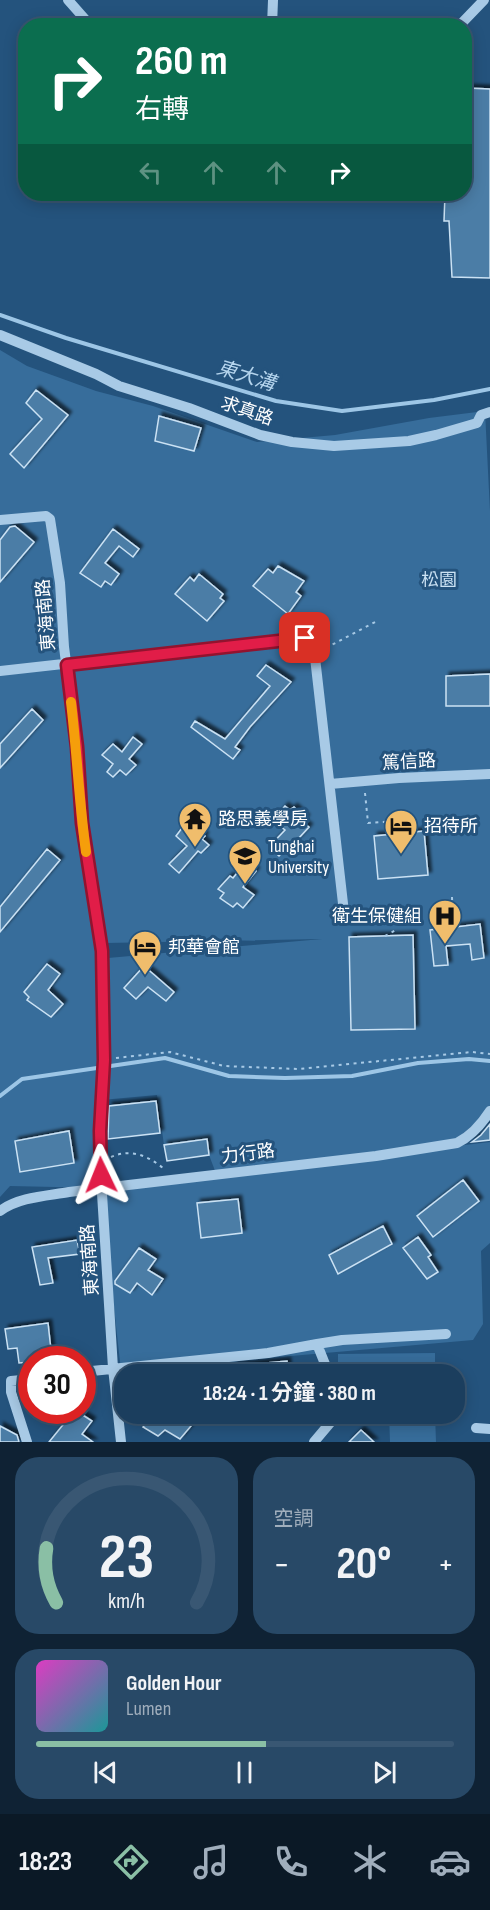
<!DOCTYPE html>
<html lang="zh-TW">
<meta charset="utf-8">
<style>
:root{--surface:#1b3e5e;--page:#284967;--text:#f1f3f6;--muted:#a0aebc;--line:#395773;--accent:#8abfa5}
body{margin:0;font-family:"Sofia Sans Condensed","Noto Sans TC",sans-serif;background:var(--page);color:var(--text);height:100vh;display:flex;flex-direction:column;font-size:22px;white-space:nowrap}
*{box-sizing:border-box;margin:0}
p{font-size:20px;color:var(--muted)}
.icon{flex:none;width:33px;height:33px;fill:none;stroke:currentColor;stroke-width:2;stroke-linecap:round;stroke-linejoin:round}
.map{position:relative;height:1442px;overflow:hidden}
.details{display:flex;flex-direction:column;gap:15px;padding:15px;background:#0f2234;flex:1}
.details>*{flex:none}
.top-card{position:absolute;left:18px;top:18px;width:454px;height:183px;border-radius:24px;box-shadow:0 3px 15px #0003,0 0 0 2px var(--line);background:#0b6e4f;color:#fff;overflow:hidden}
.speed{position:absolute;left:18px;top:1346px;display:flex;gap:12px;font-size:30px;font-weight:700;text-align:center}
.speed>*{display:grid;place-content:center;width:78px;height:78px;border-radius:50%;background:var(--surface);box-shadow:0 3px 15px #0003,0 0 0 2px var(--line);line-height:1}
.speed .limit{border:9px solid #d22;background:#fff;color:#111}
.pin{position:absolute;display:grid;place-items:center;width:51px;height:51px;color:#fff;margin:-26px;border-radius:12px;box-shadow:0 3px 9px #0006}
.me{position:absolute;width:66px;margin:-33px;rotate:358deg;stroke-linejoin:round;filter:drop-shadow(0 0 4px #0008)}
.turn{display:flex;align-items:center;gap:21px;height:126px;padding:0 18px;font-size:27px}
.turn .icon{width:78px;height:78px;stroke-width:2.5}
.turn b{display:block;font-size:42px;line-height:51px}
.lanes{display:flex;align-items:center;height:57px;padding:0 18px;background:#0003;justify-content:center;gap:30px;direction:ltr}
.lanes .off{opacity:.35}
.big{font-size:45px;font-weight:700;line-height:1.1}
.details .widget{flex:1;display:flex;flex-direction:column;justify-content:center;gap:9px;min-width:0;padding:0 21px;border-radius:24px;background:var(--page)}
.details .dial{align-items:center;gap:0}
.dial svg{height:156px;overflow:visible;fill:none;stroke:var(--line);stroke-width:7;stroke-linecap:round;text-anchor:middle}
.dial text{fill:var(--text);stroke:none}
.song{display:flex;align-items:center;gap:18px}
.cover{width:72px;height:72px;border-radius:9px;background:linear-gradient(135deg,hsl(310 70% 55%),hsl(180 70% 35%))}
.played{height:6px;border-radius:3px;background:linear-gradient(90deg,var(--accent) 55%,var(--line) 55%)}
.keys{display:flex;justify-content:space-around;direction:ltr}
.heat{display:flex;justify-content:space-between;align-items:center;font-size:33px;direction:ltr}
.details .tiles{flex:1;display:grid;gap:15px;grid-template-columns:1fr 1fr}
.widget:last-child{grid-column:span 2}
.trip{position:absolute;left:114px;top:1364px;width:351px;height:60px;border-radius:24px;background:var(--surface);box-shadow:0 3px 15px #0003,0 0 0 2px var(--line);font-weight:700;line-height:60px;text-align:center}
.tabs{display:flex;height:96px;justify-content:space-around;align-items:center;background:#0b1926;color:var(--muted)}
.tabs .icon{width:42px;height:42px}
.tabs .selected{color:var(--accent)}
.tabs b{font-size:27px;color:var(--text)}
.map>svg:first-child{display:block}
</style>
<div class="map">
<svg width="490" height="1442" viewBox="0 0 490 1442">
<defs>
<filter id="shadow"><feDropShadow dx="3.5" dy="-3.5" stdDeviation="1.5" flood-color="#0009"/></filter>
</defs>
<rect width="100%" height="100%" fill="#24537d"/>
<path fill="#376d9b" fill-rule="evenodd" d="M0,350L27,366L96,391L153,406L257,442L335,435L429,418L485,411L490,511V1107L472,1126L449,1145L423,1150L490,1142V1243L481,1251L483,1324L473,1340L121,1371L101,1188L10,1186L0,1197ZM322,939L108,958L105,1044V943ZM157,1095L164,1145L207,1140L209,1155L217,1176L102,1188V1100ZM238,1199L213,1236L201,1238L197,1203Z
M435,1353V1374H338V1354Z
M389,1413H435L436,1442H390Z"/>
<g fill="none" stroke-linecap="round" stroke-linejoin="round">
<path stroke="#9dc6e6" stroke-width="4" d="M0,315L66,338L276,401L342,411L434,400L490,389
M0,1096L22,1079L165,1058L229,1076L285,1078L352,1076L418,1063L469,1059L490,1061"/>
</g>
<path fill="#4c7da6" stroke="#cbe2f4" stroke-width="1.5" filter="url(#shadow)" d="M465,88L490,89V278L452,277L449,221H444L445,194H465Z
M36,390L68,415L24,468L10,454L42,419L26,403Z
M159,416L201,428L194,451L155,441Z
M15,526L34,542L0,582V540L10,527Z
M113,529L139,549L133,557L119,546L105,563L119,574L111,585L105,581L101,587L80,573Z
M278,566L304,581L296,592L301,596L288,614L253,586L268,569L273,573Z
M199,574L223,594L220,598L224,601L207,621L175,594L190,577L194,581Z
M266,665L291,682L250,727L235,747L240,750L233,759L191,727L195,721L225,739L270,686L257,676Z
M490,674V706H446V676Z
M32,709L43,720L0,768V744Z
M133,737L142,744L129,759L136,765L126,775L120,770L113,777L107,772L113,764L102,755L113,744L122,752Z
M285,806L290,810L294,807L306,818L302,822L309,827L297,840L295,839L279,856L269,847L285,830L273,820Z
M185,824L193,831L196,828L205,836L202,839L209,845L201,853L198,851L179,873L169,864L187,846L176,836Z
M424,831L428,875L378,879L374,836Z
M47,849L60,860L0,932V907Z
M246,862L256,871L243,887L254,895L243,908L237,903L233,907L220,898L224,893L218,889L230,876L233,878Z
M480,924L484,958L472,960L470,944L446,946L448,965L434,966L430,930Z
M413,935L415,1029L351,1030L349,937Z
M47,964L60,974L48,990L63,1004L51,1017L27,1000L29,997L24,992Z
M144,966L174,992L166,1001L148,987L136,999L124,988Z
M156,1101L160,1133L108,1139L109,1106Z
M490,1124V1140L472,1142L481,1135Z
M69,1131L74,1163L20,1172L15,1141Z
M207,1139L209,1155L167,1161L164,1145Z
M463,1180L479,1201L433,1237L417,1216Z
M238,1199L242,1233L201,1238L197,1203Z
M383,1226L392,1244L338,1274L329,1255Z
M418,1237L431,1255L428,1257L438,1272L427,1279L403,1248Z
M77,1240L80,1254L48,1258L53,1283L40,1285L32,1247Z
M139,1248L156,1259L148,1270L163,1279L152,1295L137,1283L130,1293L115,1284V1281Z
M48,1323L52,1359H30V1362L19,1363L17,1348L8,1349L5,1329Z
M287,1361L288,1374H234V1366Z
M75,1410L92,1421L82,1434L93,1442H49Z
M154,1413H202L180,1439L165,1430L158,1436L143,1427Z
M0,1426L17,1435L19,1442H0Z
M361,1430L374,1442H349Z"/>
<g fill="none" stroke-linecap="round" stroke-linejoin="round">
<path stroke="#a8cae6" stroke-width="2" stroke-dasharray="3 4.5" stroke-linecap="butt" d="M326,648L377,621
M365,793L368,823L397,821L399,834
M452,897L453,927
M385,936L396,930
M116,1058L170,1052L224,1066L298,1069L472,1052L490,1054
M111,1157C131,1148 148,1156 163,1168"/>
<path stroke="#a8cae6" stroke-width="10" d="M68,0L91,26
M272,26L273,0
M459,26L484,0
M0,335L96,374L119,386L189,408L260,435L292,442L334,446L409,441L436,435L477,423L481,415L490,412
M0,520L46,516L50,519L60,583L64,647L77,747L82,823L102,951L104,1060L100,1131V1162L113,1368L121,1442
M0,671L261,642L305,638L313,640L345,921
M330,784L399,778L490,774
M0,1211C19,1197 46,1196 69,1192L376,1156L457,1143C471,1136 481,1125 490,1111
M317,1344L342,1340L446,1334
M82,1372L268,1353L317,1344L329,1374
M223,1374L229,1358
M258,1421L261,1413
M476,1428L490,1429
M27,1442L11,1392V1381L32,1379
M314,1442L330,1423L333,1413"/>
</g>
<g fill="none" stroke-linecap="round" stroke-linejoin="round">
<g stroke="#92132f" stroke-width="15">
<path id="route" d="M101,1175L100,1131L104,1060L102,951L82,823L77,747L67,665L305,638"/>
</g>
<use href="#route" stroke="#e11d48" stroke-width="10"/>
<path stroke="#f59e0b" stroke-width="10" d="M71,702C77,752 79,802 86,852"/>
</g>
<defs>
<g id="temple-pin" transform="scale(1.725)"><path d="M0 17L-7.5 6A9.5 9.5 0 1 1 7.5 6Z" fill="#f0bd6c" stroke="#24537d"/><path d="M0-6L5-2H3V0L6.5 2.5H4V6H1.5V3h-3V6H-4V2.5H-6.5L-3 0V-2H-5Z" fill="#111"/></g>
<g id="hotel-pin" transform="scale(1.725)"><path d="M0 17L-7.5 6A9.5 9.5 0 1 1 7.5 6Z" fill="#f0bd6c" stroke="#24537d"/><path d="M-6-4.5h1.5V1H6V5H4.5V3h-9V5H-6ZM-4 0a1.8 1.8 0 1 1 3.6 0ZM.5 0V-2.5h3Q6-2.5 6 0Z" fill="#111"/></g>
<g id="university-pin" transform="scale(1.725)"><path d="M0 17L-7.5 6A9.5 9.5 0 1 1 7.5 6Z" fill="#f0bd6c" stroke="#24537d"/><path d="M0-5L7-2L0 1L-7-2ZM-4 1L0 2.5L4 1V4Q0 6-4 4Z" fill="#111"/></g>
<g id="hospital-pin" transform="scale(1.725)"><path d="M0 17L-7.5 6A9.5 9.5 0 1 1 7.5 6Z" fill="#f0bd6c" stroke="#24537d"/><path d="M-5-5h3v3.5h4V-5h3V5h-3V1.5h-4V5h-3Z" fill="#111"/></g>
</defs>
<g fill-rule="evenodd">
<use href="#temple-pin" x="195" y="819"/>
<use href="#hotel-pin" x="401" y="826"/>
<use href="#university-pin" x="245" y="856"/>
<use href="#hospital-pin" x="445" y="916"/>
<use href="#hotel-pin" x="145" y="947"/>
</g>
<g text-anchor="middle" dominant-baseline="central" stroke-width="6" stroke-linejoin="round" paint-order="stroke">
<g font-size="18" fill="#fff" stroke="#24537d">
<text transform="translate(247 411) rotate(19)">求真路</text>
<text transform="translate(46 615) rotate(-95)">東海南路</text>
<text transform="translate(409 762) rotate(-3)">篤信路</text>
<text transform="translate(248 1154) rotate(-7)">力行路</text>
<text transform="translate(90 1260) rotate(-94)">東海南路</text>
</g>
<g font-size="18" fill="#cbe2f4" stroke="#24537d">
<text x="439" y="580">松園</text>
</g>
<g font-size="18" fill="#fff" stroke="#24537d" text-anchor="start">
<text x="218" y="819">路思義學房</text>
<text x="424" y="826">招待所</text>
<text x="268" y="846">Tunghai<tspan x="268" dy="21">University</tspan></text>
<text x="422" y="916" text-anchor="end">衛生保健組</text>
<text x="168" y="947">邦華會館</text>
</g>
<g font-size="20" font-style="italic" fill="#b4d4ed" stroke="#24537d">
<text transform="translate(246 376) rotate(17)">東大溝</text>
</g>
</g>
</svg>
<div class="speed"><div class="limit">30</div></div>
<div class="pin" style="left:305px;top:638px;background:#d93025"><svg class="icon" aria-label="arrive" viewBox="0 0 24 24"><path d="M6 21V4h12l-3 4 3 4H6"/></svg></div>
<svg class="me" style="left:101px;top:1175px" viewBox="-20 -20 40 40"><path d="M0-17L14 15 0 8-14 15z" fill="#e11d48" stroke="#fff" stroke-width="4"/></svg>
<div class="trip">18:24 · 1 分鐘 · 380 m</div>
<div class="top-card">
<div class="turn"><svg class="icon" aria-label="right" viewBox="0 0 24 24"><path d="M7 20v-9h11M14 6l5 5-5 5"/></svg><div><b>260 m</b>右轉</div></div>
<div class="lanes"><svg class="icon off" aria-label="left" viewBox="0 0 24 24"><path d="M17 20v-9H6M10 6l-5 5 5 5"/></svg><svg class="icon off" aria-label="ahead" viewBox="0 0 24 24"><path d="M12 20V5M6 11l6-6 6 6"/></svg><svg class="icon off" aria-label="ahead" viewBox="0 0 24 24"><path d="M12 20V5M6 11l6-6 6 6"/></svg><svg class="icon" aria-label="right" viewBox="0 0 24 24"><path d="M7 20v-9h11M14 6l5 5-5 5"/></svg></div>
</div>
</div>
<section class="details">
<div class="tiles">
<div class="widget dial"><svg viewBox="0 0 100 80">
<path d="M14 69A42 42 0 1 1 86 69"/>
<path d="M14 69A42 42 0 0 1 9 41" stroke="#8abfa5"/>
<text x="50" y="56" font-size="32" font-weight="700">23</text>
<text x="50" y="72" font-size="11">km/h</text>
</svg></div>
<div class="widget"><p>空調</p>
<div class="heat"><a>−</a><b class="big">20°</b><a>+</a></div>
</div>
<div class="widget">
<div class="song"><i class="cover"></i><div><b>Golden Hour</b><p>Lumen</p></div></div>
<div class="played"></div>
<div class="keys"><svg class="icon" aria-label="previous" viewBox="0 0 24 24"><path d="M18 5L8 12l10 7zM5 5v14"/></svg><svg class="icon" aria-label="pause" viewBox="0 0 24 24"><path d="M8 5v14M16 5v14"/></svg><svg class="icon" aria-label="next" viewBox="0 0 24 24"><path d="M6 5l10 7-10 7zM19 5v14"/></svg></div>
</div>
</div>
</section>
<nav class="tabs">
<b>18:23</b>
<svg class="icon selected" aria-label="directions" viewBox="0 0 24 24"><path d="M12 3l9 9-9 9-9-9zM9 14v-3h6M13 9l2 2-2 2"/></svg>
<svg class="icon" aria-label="music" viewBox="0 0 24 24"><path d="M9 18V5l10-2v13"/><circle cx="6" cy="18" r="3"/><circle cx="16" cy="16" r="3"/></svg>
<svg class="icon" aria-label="phone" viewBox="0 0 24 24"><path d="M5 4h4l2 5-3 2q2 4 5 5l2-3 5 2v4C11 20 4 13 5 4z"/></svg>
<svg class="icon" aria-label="climate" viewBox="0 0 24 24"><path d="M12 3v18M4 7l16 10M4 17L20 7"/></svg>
<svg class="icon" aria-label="car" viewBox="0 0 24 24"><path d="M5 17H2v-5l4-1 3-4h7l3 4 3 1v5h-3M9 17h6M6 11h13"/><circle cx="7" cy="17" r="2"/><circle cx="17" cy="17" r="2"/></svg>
</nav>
